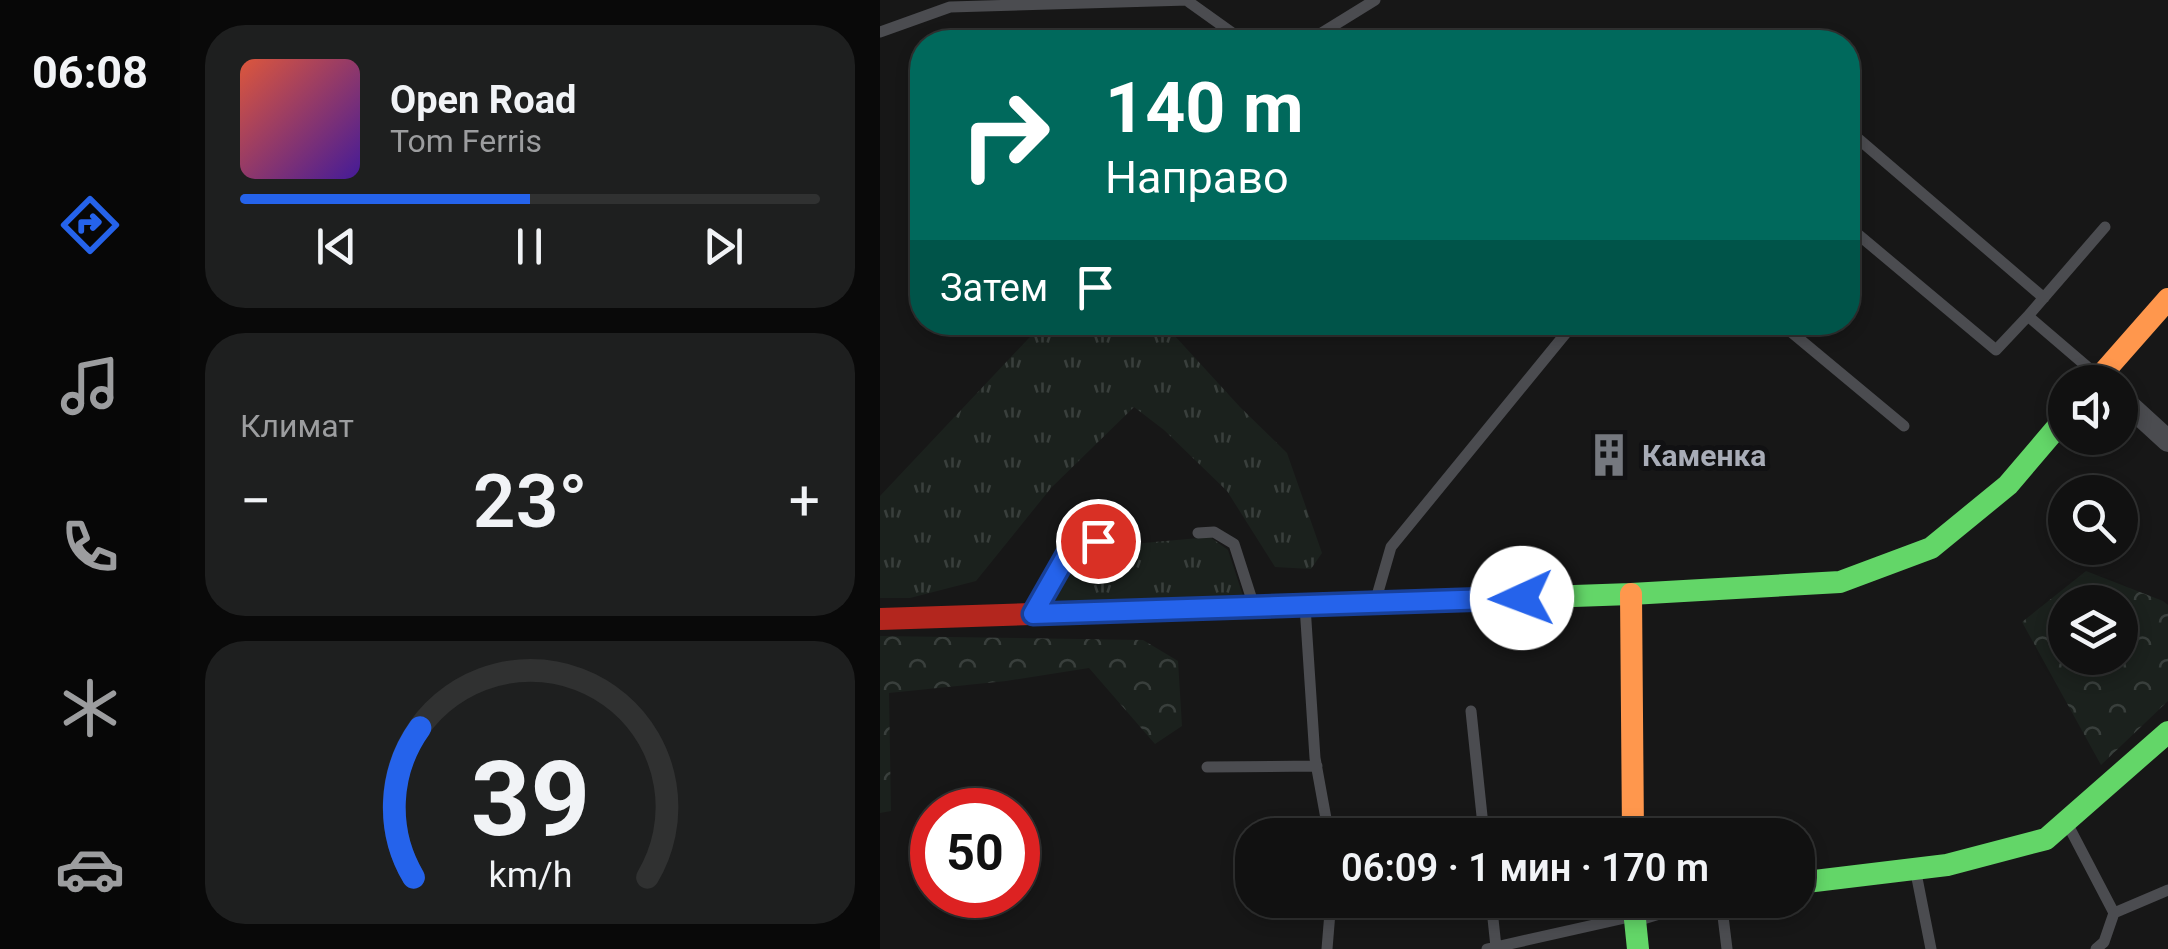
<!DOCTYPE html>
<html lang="ru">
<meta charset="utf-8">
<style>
:root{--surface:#111;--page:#1e1f1f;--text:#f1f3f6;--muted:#9c9d9f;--line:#303131;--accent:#2563eb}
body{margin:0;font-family:Roboto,sans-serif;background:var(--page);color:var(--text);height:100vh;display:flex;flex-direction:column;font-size:38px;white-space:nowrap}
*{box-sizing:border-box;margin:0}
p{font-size:32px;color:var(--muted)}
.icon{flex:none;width:55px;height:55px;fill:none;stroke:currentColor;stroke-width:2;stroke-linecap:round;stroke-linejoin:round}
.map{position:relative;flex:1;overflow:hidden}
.details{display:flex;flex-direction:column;gap:25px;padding:25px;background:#090909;width:700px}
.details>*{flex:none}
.top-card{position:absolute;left:30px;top:30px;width:950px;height:305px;border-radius:40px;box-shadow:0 5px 15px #0003,0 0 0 2px var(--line);background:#00695c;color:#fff;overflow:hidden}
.controls{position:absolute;left:1168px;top:365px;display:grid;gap:20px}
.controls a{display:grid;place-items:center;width:90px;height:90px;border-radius:50%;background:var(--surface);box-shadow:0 5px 15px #0003,0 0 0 2px var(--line);font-size:50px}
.speed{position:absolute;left:30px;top:788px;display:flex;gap:20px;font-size:50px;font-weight:700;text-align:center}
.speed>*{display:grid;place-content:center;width:130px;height:130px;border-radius:50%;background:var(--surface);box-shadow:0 5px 15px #0003,0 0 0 2px var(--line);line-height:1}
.speed .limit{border:15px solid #d22;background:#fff;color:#111}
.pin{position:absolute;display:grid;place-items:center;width:85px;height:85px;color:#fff;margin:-42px;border:5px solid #fff;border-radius:50%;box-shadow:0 2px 10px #0007}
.me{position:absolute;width:110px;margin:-55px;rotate:268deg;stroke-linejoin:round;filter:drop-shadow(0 0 8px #0008)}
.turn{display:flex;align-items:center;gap:35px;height:210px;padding:0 30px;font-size:45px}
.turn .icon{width:130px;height:130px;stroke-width:2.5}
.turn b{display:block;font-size:70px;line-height:85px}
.then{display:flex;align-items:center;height:95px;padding:0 30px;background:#0003;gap:20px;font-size:38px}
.big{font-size:75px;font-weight:600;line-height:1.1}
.details .widget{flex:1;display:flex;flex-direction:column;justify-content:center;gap:15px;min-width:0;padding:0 35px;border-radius:40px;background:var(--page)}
.details .dial{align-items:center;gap:0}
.dial svg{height:260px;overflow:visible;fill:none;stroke:var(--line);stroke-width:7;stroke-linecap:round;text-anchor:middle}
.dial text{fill:var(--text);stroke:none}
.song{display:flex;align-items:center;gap:30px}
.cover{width:120px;height:120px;border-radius:15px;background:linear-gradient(135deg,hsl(10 70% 55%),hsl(260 70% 35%))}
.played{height:10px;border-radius:5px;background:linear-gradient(90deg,var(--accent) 50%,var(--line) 50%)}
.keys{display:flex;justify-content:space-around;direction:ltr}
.heat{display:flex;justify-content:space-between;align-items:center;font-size:55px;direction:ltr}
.trip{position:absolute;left:355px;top:818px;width:580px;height:100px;border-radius:40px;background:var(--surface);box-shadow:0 5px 15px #0003,0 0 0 2px var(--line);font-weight:600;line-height:100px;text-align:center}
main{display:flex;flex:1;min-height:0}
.tabs{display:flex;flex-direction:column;width:180px;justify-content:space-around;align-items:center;background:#070707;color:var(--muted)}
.tabs .icon{width:70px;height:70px}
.tabs .on{color:var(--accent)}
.tabs b{font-size:45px;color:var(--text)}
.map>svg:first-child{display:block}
</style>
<main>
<nav class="tabs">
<b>06:08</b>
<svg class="icon on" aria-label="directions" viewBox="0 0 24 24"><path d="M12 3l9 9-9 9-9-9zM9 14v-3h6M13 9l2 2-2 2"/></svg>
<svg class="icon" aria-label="music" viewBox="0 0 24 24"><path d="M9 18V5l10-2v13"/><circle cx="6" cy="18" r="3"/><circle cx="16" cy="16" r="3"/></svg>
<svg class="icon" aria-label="phone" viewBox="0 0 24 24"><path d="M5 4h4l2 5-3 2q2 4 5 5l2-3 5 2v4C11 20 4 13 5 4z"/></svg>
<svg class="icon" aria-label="climate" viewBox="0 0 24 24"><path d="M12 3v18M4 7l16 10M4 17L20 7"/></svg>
<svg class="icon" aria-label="car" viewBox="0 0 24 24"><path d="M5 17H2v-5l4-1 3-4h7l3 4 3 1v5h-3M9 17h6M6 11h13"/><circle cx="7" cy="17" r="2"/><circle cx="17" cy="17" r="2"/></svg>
</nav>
<section class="details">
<div class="widget">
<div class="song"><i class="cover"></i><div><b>Open Road</b><p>Tom Ferris</p></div></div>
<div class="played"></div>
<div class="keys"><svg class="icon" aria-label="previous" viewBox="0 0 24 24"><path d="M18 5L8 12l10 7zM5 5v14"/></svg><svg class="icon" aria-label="pause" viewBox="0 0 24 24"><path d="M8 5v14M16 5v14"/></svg><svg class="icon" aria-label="next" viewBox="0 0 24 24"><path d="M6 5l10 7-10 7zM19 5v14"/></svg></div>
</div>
<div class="widget"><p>Климат</p>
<div class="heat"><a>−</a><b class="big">23°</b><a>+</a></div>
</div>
<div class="widget dial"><svg viewBox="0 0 100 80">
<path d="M14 69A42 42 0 1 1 86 69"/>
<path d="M14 69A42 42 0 0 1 16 23" stroke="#2563eb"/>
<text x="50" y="56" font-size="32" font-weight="700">39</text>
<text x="50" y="72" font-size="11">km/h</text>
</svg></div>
</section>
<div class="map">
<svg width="1288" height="949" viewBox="0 0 1288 949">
<defs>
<pattern id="grass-tufts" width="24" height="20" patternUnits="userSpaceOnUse" patternTransform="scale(2.5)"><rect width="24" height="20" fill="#1b211d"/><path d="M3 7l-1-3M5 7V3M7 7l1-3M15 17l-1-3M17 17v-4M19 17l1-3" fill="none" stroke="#393f3c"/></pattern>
<pattern id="forest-crowns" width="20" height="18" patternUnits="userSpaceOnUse" patternTransform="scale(2.5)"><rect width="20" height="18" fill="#1b211d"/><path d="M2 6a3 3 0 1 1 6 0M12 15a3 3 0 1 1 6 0" fill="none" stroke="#393f3c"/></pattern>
</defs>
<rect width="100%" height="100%" fill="#171717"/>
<path fill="url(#grass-tufts)" d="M163,323H283L360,407L407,453L442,553L431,569L395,567L347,491L284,430L254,407L171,488L96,581L30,598H0V496Z
M330,537L348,550L364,599L163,605L197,549Z"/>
<path fill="url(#forest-crowns)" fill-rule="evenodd" d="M1206,571L1283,601L1288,605V701L1221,765L1142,622ZM1185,602H1240V658H1185Z
M0,636L263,640L298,661L302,726L275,744L209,668L126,681L9,693L11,811L0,813Z"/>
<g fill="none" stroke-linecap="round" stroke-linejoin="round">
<path stroke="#4b4c50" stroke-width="11" d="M309,2L365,42
M0,32L70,7L308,0
M427,42L495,0
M968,130L1164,298
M968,226L1116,350L1148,316
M899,322L1024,426
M1218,376L1148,316L1225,227
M318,533L334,532L354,544L373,603
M496,599L511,547L695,322
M425,606L435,758L449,835
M156,609L193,544L248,539
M591,711L604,835
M327,767L437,766
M1188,825L1234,913L1288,890
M1036,873L1051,949
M611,900L616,947
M841,900L847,949
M447,949L451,900
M607,949L754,916
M1216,949L1224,942L1234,913"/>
<path stroke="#4b4c50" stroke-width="22" d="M1240,397L1288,441
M754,916L807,900"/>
<path stroke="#63d668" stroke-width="22" d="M428,605L751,594L960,582L1051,548L1128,485L1185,418
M918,883L1067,865L1166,839L1288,732
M753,900L758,949"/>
<path stroke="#ff974d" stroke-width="22" d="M1215,382L1288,299
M751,594L753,835"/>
<path stroke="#b3261e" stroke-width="22" d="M0,619L428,605"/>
</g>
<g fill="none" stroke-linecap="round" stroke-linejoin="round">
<g stroke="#184099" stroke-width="25">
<path id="route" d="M218,541L193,544L153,614L642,598"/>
</g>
<use href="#route" stroke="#2563eb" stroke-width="18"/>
</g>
<defs>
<g id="building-bare" transform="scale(3.45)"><path d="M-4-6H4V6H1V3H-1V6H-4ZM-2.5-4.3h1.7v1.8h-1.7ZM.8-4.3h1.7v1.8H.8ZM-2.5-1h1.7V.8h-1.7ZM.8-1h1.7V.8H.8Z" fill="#75787f" stroke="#111113" stroke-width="2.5" paint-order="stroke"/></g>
</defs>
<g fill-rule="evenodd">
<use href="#building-bare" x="729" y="455"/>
</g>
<g text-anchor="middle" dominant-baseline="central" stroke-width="10" stroke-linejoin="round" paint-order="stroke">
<g font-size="30" font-weight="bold" fill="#a8acb7" stroke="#111113" text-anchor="start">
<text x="762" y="455">Каменка</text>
</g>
</g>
</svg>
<div class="controls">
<a><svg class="icon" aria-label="sound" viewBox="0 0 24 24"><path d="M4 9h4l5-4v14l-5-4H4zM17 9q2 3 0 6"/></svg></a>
<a><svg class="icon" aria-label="search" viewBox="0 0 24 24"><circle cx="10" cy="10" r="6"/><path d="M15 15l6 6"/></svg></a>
<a><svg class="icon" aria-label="layers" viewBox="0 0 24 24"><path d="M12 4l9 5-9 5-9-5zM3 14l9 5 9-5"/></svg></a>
</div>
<div class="speed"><div class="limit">50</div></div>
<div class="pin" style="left:218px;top:541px;background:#d93025"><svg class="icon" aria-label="arrive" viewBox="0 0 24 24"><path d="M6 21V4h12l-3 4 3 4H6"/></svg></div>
<svg class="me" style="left:642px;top:598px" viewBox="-20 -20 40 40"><circle r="19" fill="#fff"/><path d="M0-13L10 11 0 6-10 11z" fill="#2563eb"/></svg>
<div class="trip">06:09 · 1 мин · 170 m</div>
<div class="top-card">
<div class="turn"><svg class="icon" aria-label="right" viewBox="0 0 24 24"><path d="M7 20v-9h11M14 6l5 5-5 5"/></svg><div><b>140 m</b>Направо</div></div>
<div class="then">Затем<svg class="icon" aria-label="arrive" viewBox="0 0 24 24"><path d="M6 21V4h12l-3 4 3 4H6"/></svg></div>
</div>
</div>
</main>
